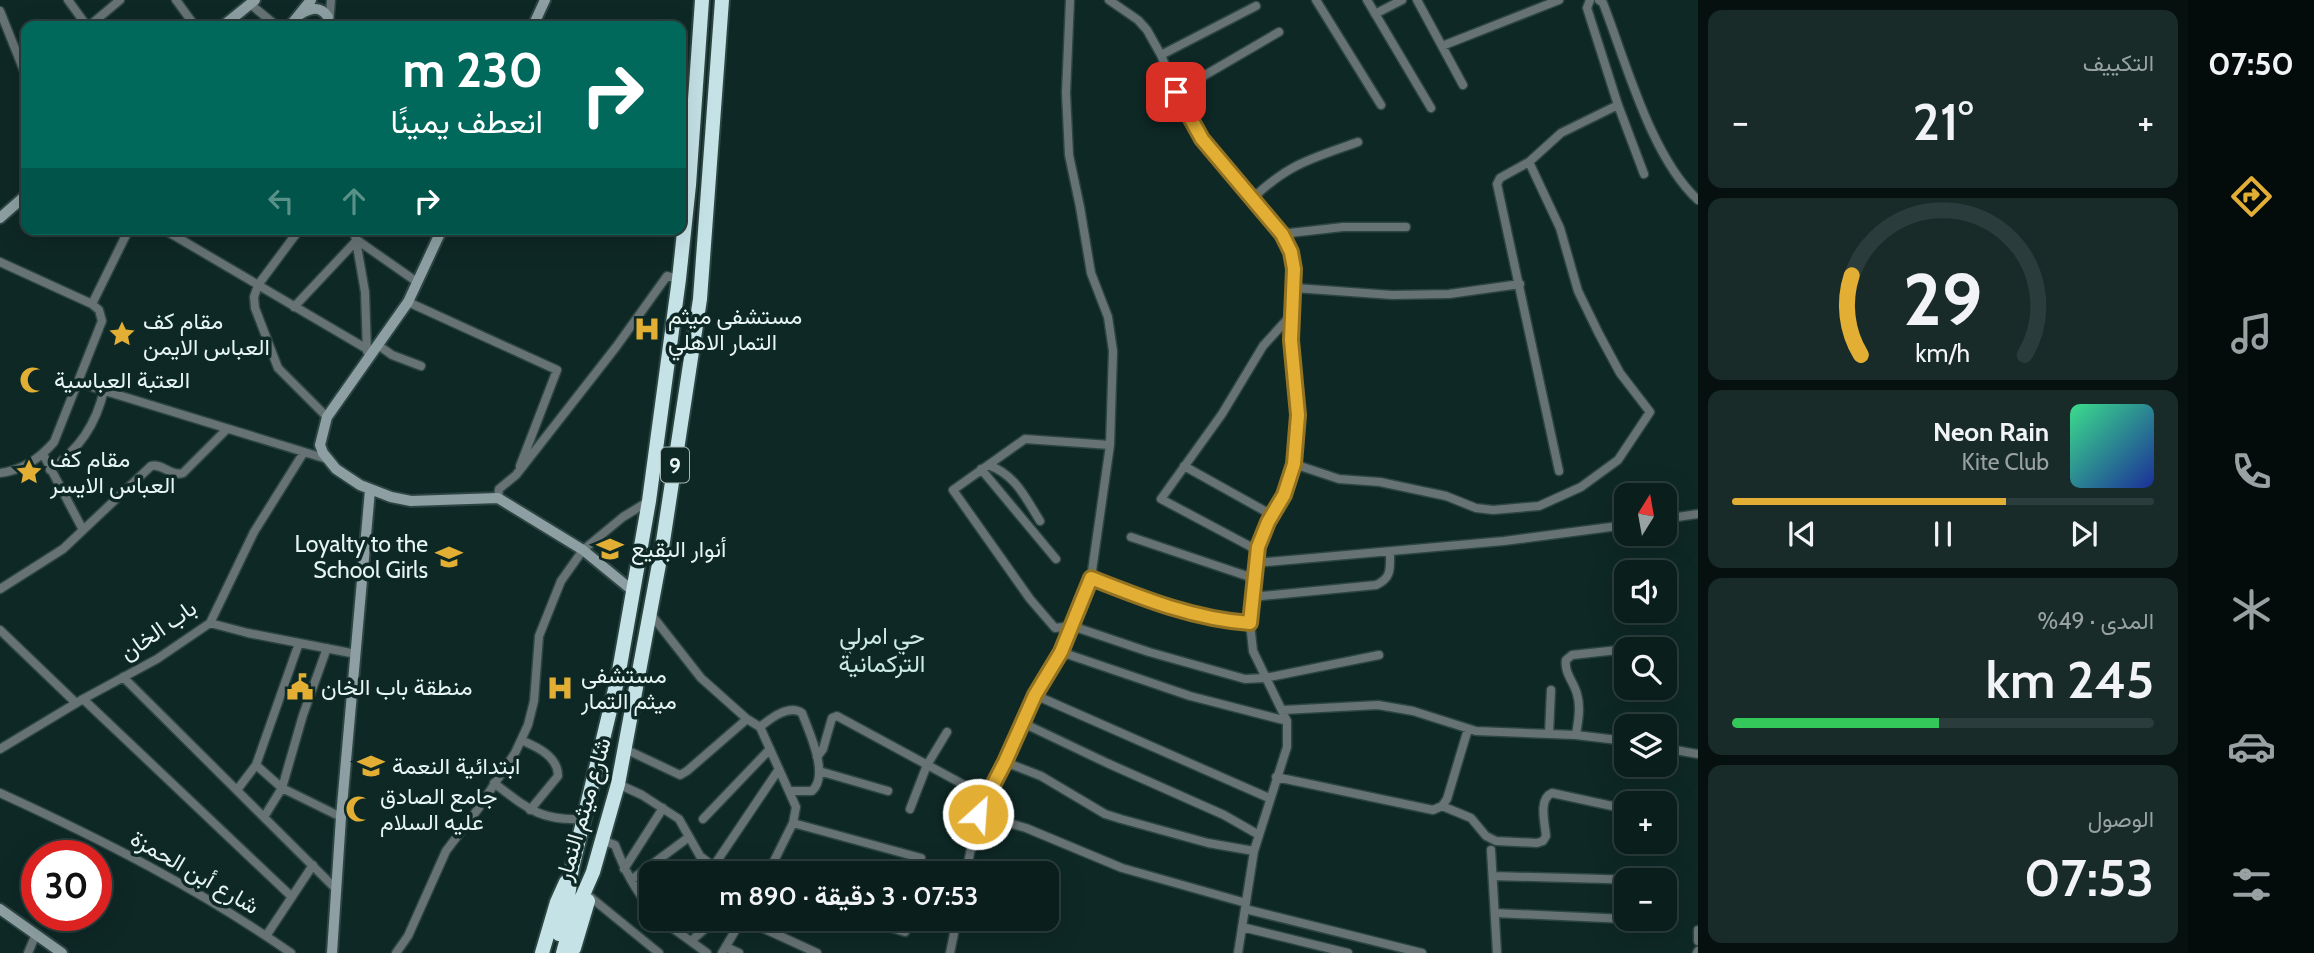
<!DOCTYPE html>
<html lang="ar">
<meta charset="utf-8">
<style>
:root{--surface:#0a1e1c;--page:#182b29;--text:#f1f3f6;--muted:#99a2a3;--line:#2a3c3b;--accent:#e2af34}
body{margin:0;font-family:Cabin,Vazirmatn,sans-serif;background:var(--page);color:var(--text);direction:rtl;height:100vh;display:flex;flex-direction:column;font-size:26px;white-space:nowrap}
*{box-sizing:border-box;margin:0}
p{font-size:23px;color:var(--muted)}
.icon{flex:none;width:38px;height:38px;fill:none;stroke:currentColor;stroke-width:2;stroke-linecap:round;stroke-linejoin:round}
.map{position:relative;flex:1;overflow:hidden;direction:ltr}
.sheet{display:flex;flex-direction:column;gap:10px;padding:10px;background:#06100f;width:490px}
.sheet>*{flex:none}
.hud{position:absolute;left:21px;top:21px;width:665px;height:214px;border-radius:14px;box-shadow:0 7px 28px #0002,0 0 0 2px var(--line);direction:rtl;background:#00695c;color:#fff;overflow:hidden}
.needle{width:46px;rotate:11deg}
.fabs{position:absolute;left:1614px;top:483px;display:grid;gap:14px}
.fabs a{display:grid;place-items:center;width:63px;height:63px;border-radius:14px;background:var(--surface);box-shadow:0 7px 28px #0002,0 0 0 2px var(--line);font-size:35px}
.speed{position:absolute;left:21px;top:840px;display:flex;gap:14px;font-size:35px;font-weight:700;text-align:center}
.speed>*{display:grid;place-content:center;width:91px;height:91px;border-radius:50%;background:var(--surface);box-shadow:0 7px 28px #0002,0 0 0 2px var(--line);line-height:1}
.speed .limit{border:10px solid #d22;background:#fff;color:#111}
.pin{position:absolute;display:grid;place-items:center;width:60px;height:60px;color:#fff;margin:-30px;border-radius:14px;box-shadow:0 4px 10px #0006}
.me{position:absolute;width:77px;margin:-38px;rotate:26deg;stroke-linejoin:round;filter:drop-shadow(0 0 5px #0008)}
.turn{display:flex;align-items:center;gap:24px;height:147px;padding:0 28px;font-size:32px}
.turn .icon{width:91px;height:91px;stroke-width:2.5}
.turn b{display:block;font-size:49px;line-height:60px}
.lanes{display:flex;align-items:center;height:66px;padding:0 28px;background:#0003;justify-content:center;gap:35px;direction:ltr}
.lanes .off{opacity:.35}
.big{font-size:52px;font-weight:600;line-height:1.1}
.sheet .card{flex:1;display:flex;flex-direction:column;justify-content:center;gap:10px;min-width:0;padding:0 24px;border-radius:14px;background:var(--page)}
.sheet .dial{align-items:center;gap:0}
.dial svg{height:182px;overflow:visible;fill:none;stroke:var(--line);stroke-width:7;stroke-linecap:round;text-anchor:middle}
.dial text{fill:var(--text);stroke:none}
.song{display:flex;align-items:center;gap:21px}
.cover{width:84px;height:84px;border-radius:10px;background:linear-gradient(135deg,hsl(150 70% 55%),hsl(230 70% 35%))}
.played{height:7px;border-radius:4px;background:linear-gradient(90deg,var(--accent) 65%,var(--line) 65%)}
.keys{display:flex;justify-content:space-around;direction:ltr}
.heat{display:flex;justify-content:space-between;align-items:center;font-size:38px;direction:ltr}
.charge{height:10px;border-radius:5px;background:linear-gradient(90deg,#34c759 49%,var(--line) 0)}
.trip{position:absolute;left:639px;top:861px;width:420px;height:70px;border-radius:14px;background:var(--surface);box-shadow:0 7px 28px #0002,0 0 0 2px var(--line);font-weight:600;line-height:70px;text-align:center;direction:rtl}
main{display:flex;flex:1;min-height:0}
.menu{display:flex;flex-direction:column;width:126px;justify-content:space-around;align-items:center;background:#040c0b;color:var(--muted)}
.menu .icon{width:49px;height:49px}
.menu .on{color:var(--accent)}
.menu b{font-size:32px;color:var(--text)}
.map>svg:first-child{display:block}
</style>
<main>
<nav class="menu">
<b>07:50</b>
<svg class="icon on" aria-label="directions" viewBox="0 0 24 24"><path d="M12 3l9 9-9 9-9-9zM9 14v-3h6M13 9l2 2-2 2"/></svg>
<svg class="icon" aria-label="music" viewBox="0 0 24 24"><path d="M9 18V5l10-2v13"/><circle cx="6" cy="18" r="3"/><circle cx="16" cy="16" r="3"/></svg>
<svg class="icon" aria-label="phone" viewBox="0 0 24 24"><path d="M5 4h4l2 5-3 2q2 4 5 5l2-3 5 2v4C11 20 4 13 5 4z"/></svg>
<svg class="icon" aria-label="climate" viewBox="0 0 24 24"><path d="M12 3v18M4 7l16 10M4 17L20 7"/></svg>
<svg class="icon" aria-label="car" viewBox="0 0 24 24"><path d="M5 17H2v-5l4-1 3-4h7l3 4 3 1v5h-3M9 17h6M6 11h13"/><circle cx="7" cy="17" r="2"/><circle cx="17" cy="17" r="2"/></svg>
<svg class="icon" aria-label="filters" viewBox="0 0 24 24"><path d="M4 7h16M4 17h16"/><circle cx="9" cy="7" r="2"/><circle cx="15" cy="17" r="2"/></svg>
</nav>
<section class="sheet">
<div class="card"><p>التكييف</p>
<div class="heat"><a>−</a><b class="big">21°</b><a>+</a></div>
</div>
<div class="card dial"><svg viewBox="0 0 100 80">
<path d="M14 69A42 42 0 1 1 86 69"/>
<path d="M14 69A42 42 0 0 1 10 34" stroke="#e2af34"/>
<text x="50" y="56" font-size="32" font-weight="700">29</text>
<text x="50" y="72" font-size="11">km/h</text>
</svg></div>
<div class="card">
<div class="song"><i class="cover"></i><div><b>Neon Rain</b><p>Kite Club</p></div></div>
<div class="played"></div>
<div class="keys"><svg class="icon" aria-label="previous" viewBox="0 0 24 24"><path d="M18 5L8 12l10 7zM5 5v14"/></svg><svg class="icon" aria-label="pause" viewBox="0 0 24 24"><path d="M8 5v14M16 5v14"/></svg><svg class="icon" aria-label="next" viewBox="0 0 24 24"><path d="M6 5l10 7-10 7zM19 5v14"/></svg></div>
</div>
<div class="card"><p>المدى · 49%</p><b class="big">245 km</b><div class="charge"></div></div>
<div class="card"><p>الوصول</p><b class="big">07:53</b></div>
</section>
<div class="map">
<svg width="1698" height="953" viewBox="0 0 1698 953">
<rect width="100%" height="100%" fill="#0e2825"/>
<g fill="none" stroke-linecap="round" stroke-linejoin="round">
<g stroke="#2c4542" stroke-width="11">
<path id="street" d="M68,0L87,26
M176,0L195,26
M1109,0L1138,20L1147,30L1161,55L1176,92L1202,139L1273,222L1291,252L1295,288L1291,339L1298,415L1294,464L1284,495L1268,522L1258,547L1250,623L1253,651L1287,721V747L1254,851L1238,953
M1316,0L1381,105
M1367,0L1431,108
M1417,0L1463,85
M1590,0L1587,8L1618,105L1644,174
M1599,0L1603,3C1626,62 1651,157 1698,200
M250,4L277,26
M0,11L26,76
M1375,14L1402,0
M89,26L120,0
M329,26L331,0
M1442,46L1559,0
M1161,55L1256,6
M1176,92L1279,32
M1253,198C1288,164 1313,158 1358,142
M163,229L367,349
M295,229L296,234L258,285L254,297L255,308L278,368L327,417
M354,229L365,292L367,351
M1281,234L1343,227H1406
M0,262L92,304L99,310L102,321L54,442C39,459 23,470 0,473
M1295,288L1392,295L1449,294L1520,284
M408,302L557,370L520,466
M92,304L129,229
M294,307L357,240L417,282
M378,345L392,355L421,366
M79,383L327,459
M1110,445L1025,439L953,490L1030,599L1055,628L1072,626L1149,652L1245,679L1265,678L1379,655
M43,454L83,530
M1294,464L1339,479L1380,482L1446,496L1476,508L1493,510L1539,506L1581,487L1618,460L1650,412L1620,373L1599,334L1578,291L1560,228L1529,162
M988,465C1016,475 1025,497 1040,521
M1184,466L1272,515
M981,469L1056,559
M50,470C79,449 96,425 104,390
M1559,471L1497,184L1500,178L1529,162L1561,133L1618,105
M498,498L499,489L516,475L616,347L667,276L679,279
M1664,519L1698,514
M1131,537L1253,578
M1257,550L1161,499L1222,414L1263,346L1293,313
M1255,563L1504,541L1626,525
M1091,578C1144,599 1194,619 1250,623
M0,589L63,549L151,466C163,463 171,477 183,473L227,429
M1251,597L1376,585C1392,578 1390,568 1390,553
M650,613L701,678L747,719L760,727L796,807L793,823L768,873
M210,623L248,633L356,654
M0,630L76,703
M1061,652L1190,696L1287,721
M123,677L335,888
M1035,695L1269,798
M83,699L292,897
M1283,710L1378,705L1413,711L1476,731L1576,735L1626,741
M1023,723L1107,763L1224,815L1259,835
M760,727C771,718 789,704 802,713C809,732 830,775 812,791H789
M1549,734L1551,690
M1576,735C1578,722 1581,707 1577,694C1574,682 1564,673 1566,660L1572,655L1636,648
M521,740C537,747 558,756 558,776L530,810
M1664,748L1698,754
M0,749L83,699L157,659L210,623L254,532L304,452
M625,749L680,775L687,771L747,719
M817,757L823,749L832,718L837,716L968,787
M1005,762L1041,776L1105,814L1121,819L1208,843L1254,851
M256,765L282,788L341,817
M819,771L888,791
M1276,777L1433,810L1442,806L1447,799L1468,729
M494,783C528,809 540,821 584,819
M618,784L642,795L679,819L700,856L722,873
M237,790L256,765L299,643
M0,793C101,839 199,889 291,953
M1442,806L1471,818L1486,836L1496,841L1537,843L1543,841L1546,836C1545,823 1538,799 1552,793L1626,809
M910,809L927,765L947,732
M978,814L1026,828L1122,868L1246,903
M264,817L282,788L303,715L327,648
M703,819L770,749
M793,823L921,858
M602,840L615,845C624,869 635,890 651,909
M1491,850L1497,953
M624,869L663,808
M705,873L713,867L779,769
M966,873L978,814L1005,762L1035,695L1061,652L1091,578L1110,445L1113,351L1108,317L1091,273L1080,207L1069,155L1066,93L1070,0
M1493,876L1640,880
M631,880L689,837
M589,896L659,953
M1245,909L1422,953
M1495,913L1626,919
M660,919L707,953
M743,919L817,953
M864,919L905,932
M1629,919L1647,920
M1242,927L1348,953
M1698,930V941
M266,936L313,865
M691,941L716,919
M726,947L739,953
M28,953L36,934
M396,953L408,936L446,851L478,809L515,753L528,725L534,701L539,636L561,581L583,550L623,517L649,501
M722,953L742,919
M950,953L957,919
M1697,953L1698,951"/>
</g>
<g stroke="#2c4542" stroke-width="14">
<path id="secondary" d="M299,15C310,8 320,5 328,17
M223,26L255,0
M290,26L311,0
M533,26L545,0
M0,218L26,195
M442,229L408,302L327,417L320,445L323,453L336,469L360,485L391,497L411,501L498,498L583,550L633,591
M0,909L62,953
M332,953L341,817L370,490"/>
</g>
<g stroke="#2c4542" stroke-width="18">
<path id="highway" d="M559,934L567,904L572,868L618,677L649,501L679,279L689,185L702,0
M574,948L588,901
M542,953L557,902L566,882
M563,953L572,920L593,872L618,784L662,548L700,299L722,0"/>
</g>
<use href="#street" stroke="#667274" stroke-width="8"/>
<use href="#secondary" stroke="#8d9fa2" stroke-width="10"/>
<use href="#highway" stroke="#c5e2e7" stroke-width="14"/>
</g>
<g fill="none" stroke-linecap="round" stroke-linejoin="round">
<g stroke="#937222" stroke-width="18">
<path id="route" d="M978,814L1005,762L1035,695L1061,652L1091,578C1144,599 1194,619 1250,623L1258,547L1268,522L1284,495L1294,464L1298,415L1291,340L1294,269L1291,252L1282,234L1202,139L1176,92"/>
</g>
<use href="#route" stroke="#e2af34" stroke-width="12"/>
</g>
<defs>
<g id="hospital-bare" transform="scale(2.1)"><path d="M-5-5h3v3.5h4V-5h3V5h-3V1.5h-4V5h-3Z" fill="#e2af34" stroke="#0e2825" stroke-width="2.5" paint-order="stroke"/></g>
<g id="sight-bare" transform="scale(2.1)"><path d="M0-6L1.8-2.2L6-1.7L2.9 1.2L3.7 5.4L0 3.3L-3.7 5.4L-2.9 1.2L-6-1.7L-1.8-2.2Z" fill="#e2af34" stroke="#0e2825" stroke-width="2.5" paint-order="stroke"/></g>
<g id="mosque-bare" transform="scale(2.1)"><path d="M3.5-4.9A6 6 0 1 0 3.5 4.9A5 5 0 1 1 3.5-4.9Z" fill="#e2af34" stroke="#0e2825" stroke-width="2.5" paint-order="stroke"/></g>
<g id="school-bare" transform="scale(2.1)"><path d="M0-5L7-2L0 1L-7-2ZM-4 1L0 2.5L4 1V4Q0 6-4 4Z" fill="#e2af34" stroke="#0e2825" stroke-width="2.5" paint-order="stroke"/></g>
<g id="civic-bare" transform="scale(2.1)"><path d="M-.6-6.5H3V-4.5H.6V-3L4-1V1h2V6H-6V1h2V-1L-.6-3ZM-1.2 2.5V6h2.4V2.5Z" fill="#e2af34" stroke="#0e2825" stroke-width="2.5" paint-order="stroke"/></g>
</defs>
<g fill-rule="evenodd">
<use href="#hospital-bare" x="647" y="329"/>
<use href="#sight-bare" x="122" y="334"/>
<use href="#mosque-bare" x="33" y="380"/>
<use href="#sight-bare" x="29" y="472"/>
<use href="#school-bare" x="610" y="549"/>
<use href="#school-bare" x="449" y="557"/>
<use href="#civic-bare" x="300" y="687"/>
<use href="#hospital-bare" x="560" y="688"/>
<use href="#school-bare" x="371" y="766"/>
<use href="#mosque-bare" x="359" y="809"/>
</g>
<g text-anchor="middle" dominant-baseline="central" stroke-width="7" stroke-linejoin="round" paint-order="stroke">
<rect fill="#0e2825" stroke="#a5b8b5" stroke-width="2" x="661" y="447.5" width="28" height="35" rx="5"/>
<g font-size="21" font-weight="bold" fill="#e6f5f3">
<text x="675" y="465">9</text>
</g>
<g font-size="23" fill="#e6f5f3" stroke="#0e2825" text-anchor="start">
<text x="668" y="316">مستشفى ميثم<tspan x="668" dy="26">التمار الاهلي</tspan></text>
<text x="143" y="321">مقام كف<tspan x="143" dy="26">العباس الايمن</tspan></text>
<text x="54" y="380">العتبة العباسية</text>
<text x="50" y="459">مقام كف<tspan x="50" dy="26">العباس الايسر</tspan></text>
<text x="428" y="544" text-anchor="end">Loyalty to the<tspan x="428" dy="26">School Girls</tspan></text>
<text x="631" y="549">أنوار البقيع</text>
<text x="581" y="675">مستشفى<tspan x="581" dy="26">ميثم التمار</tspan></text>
<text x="321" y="687">منطقة باب الخان</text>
<text x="392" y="766">ابتدائية النعمة</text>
<text x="380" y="796">جامع الصادق<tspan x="380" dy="26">عليه السلام</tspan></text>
</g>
<g font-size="23" fill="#e6f5f3" stroke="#0e2825">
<text transform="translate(158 630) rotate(-35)">باب الخان</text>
<text transform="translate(583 809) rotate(-74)">شارع ميثم التمار</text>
<text transform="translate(195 872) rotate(30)">شارع أبن الحمزة</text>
</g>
<g font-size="24" fill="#cceae6" stroke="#0e2825">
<text x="882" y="635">حي امرلي<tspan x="882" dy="28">التركمانية</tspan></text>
</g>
</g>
</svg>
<div class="fabs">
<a><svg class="needle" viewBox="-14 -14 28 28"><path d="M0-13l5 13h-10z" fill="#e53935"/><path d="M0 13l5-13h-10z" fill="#99a2a3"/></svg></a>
<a><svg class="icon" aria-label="sound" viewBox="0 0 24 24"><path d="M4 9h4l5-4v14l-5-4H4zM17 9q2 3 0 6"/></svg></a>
<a><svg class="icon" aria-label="search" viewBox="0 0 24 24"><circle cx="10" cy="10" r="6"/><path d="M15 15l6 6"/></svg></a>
<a><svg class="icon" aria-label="layers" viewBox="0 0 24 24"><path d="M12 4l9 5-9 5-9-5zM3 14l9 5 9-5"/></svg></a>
<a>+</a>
<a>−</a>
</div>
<div class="speed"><div class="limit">30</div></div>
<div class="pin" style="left:1176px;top:92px;background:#d93025"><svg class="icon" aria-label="arrive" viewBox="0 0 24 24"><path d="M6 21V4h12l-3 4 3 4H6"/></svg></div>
<svg class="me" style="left:978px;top:814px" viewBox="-20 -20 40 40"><circle r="17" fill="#e2af34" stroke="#fff" stroke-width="3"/><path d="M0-11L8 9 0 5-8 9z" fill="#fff"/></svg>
<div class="trip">07:53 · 3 دقيقة · 890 m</div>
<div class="hud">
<div class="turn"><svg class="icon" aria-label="right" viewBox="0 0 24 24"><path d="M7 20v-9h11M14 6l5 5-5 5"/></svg><div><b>230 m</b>انعطف يمينًا</div></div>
<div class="lanes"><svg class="icon off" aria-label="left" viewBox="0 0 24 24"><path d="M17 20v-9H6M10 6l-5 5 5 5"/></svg><svg class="icon off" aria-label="ahead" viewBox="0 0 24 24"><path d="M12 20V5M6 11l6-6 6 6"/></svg><svg class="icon" aria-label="right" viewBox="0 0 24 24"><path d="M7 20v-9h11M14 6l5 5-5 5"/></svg></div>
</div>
</div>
</main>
